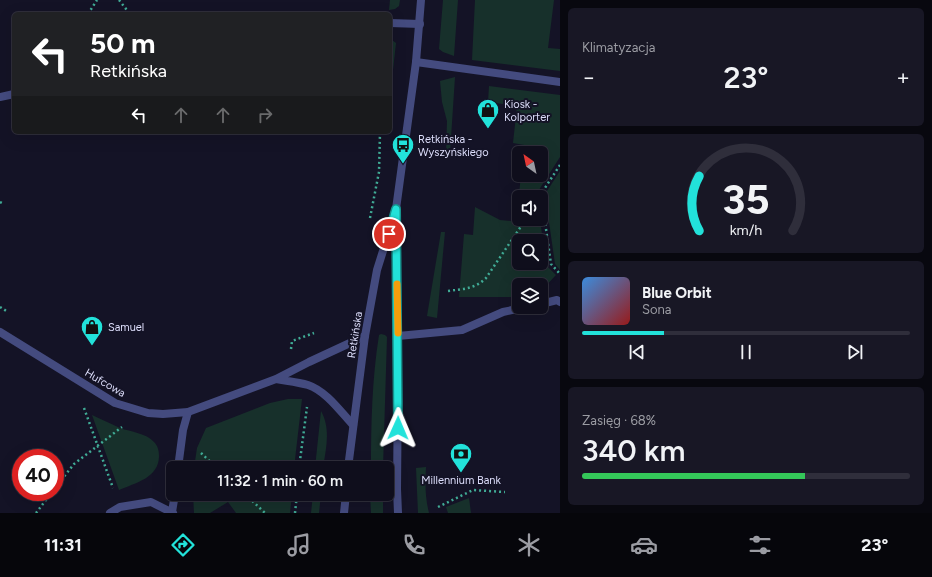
<!DOCTYPE html>
<html lang="pl">
<meta charset="utf-8">
<style>
:root{--surface:#0f0e1c;--page:#181725;--text:#f1f3f6;--muted:#9b9ca3;--line:#2f2e3b;--accent:#22e2da}
body{margin:0;font-family:Figtree,sans-serif;background:var(--page);color:var(--text);height:100vh;display:flex;flex-direction:column;font-size:15px;white-space:nowrap}
*{box-sizing:border-box;margin:0}
p{font-size:13px;color:var(--muted)}
.icon{flex:none;width:22px;height:22px;fill:none;stroke:currentColor;stroke-width:2;stroke-linecap:round;stroke-linejoin:round}
.map{position:relative;flex:1;overflow:hidden}
.sheet{display:flex;flex-direction:column;gap:8px;padding:8px;background:#08080f;width:372px}
.sheet>*{flex:none}
.top-card{position:absolute;left:12px;top:12px;width:380px;height:122px;border-radius:6px;box-shadow:0 4px 16px #0002,0 0 0 1px var(--line);background:#202124;color:#fff;overflow:hidden}
.needle{width:26px;rotate:327deg}
.buttons{position:absolute;left:512px;top:146px;display:grid;gap:8px}
.buttons a{display:grid;place-items:center;width:36px;height:36px;border-radius:6px;background:var(--surface);box-shadow:0 4px 16px #0002,0 0 0 1px var(--line);font-size:20px}
.speed{position:absolute;left:12px;top:449px;display:flex;gap:8px;font-size:20px;font-weight:700;text-align:center}
.speed>*{display:grid;place-content:center;width:52px;height:52px;border-radius:50%;background:var(--surface);box-shadow:0 4px 16px #0002,0 0 0 1px var(--line);line-height:1}
.speed .limit{border:6px solid #d22;background:#fff;color:#111}
.pin{position:absolute;display:grid;place-items:center;width:34px;height:34px;color:#fff;margin:-17px;border:2px solid #fff;border-radius:50%;box-shadow:0 1px 4px #0007}
.me{position:absolute;width:44px;margin:-22px;rotate:1deg;stroke-linejoin:round;filter:drop-shadow(0 0 3px #0008)}
.turn{display:flex;align-items:center;gap:14px;height:84px;padding:0 12px;font-size:18px}
.turn .icon{width:52px;height:52px;stroke-width:2.5}
.turn b{display:block;font-size:28px;line-height:34px}
.lanes{display:flex;align-items:center;height:38px;padding:0 12px;background:#0003;justify-content:center;gap:20px;direction:ltr}
.lanes .off{opacity:.35}
.big{font-size:30px;font-weight:600;line-height:1.1}
.sheet .card{flex:1;display:flex;flex-direction:column;justify-content:center;gap:6px;min-width:0;padding:0 14px;border-radius:6px;background:var(--page)}
.sheet .dial{align-items:center;gap:0}
.dial svg{height:104px;overflow:visible;fill:none;stroke:var(--line);stroke-width:7;stroke-linecap:round;text-anchor:middle}
.dial text{fill:var(--text);stroke:none}
.song{display:flex;align-items:center;gap:12px}
.cover{width:48px;height:48px;border-radius:6px;background:linear-gradient(135deg,hsl(210 70% 55%),hsl(0 70% 35%))}
.played{height:4px;border-radius:2px;background:linear-gradient(90deg,var(--accent) 25%,var(--line) 25%)}
.keys{display:flex;justify-content:space-around;direction:ltr}
.heat{display:flex;justify-content:space-between;align-items:center;font-size:22px;direction:ltr}
.charge{height:6px;border-radius:3px;background:linear-gradient(90deg,#34c759 68%,var(--line) 0)}
.trip{position:absolute;left:166px;top:461px;width:228px;height:40px;border-radius:6px;background:var(--surface);box-shadow:0 4px 16px #0002,0 0 0 1px var(--line);font-weight:600;line-height:40px;text-align:center}
.menu{display:flex;height:64px;justify-content:space-around;align-items:center;background:#06060b;color:var(--muted)}
.menu .icon{width:28px;height:28px}
.menu .on{color:var(--accent)}
.menu b{font-size:18px;color:var(--text)}
main{display:flex;flex:1;min-height:0}
.map>svg:first-child{display:block}
</style>
<main>
<div class="map">
<svg width="560" height="513" viewBox="0 0 560 513">
<rect width="100%" height="100%" fill="#141326"/>
<path fill="#17302b" fill-rule="evenodd" d="M390,0H400L399,6L395,9L389,10Z
M443,0H458L454,56L443,52L439,49Z
M475,0H554L548,48L560,49V71L472,60Z
M390,40H392L396,43L390,97Z
M455,77L450,153H446L447,121L442,102L440,81Z
M489,86L560,95V157L537,193V197H519V219H540L546,265L556,275L541,291V285H519V297H459L464,234L473,235L475,207L500,220L511,221L512,203L518,204L521,175H541V153H523L524,145L513,143L517,106L488,102ZM519,241H541V263H519Z
M560,171V270L555,264L545,194Z
M441,232H445L437,318L427,316Z
M381,334L385,335L387,337L383,468H371C371,424 372,379 379,335Z
M288,399H302L294,468H194L197,448L206,428L270,403Z
M321,411C331,429 326,448 323,468H315Z
M92,415C101,419 111,424 120,428C131,432 146,433 154,442C158,446 159,451 159,456C159,478 135,483 119,490Z
M426,467C425,483 425,497 429,513H418L416,468Z
M193,494H292L290,513H236L228,502L210,513H194Z
M313,494H321L319,513H311Z
M370,494H383V513H371Z
M469,498L471,513H448L446,507Z"/>
<g fill="none" stroke-linecap="round" stroke-linejoin="round">
<path stroke="#40ac96" stroke-width="2.5" stroke-dasharray="2 3" stroke-linecap="butt" d="M119,0L130,14
M88,14L97,0
M560,165L541,194L551,264L560,274
M0,202L2,203
M370,218L379,172L380,132
M448,291C463,289 475,289 486,278L526,219
M0,307L8,312
M291,349L292,341L314,333
M84,408L113,488
M201,453L217,468
M299,468L307,407
M55,488L74,464L122,427
M245,494L265,513
M438,507L473,490L505,492
M36,513L52,492
M295,513L297,494"/>
<path stroke="#444b7f" stroke-width="8" d="M416,62L560,82
M541,304L557,300L560,302
M398,336L462,330L503,312L526,307
M178,468L183,430L188,412
M172,512L175,494
M110,513L120,507L151,502L173,513"/>
<path stroke="#444b7f" stroke-width="8" d="M390,23L420,24
M0,97L14,94
M0,332L115,403L148,413L163,414L188,412L276,379L309,362L365,336
M276,379C287,381 298,382 308,385C326,391 340,411 353,425"/>
<path stroke="#444b7f" stroke-width="8" d="M348,468L365,336L377,270L394,216
M344,513L346,494
M398,513L397,489L398,382L396,209L416,62L421,0"/>
</g>
<g fill="none" stroke-linecap="round" stroke-linejoin="round">
<g stroke="#16938e" stroke-width="10">
<path id="route" d="M389,234L396,209L398,428"/>
</g>
<use href="#route" stroke="#22e2da" stroke-width="7"/>
<path stroke="#f59e0b" stroke-width="7" d="M397,284L398,333"/>
</g>
<defs>
<g id="shop-pin" transform="scale(1.15)"><path d="M0 17L-7.5 6A9.5 9.5 0 1 1 7.5 6Z" fill="#22e2da" stroke="#141326"/><path d="M-5-2.5h2.3a2.7 3.5 0 0 1 5.4 0H5L5.5 6h-11ZM-1.5-2.5h3a1.5 2.3 0 0 0-3 0Z" fill="#111"/></g>
<g id="bus-pin" transform="scale(1.15)"><path d="M0 17L-7.5 6A9.5 9.5 0 1 1 7.5 6Z" fill="#22e2da" stroke="#141326"/><path d="M-5-6H5V4H4V6H2V4H-2V6H-4V4H-5ZM-3.5-4V0h7V-4ZM-3.5 1.2v1.5H-2V1.2ZM2 1.2v1.5H3.5V1.2Z" fill="#111"/></g>
<g id="bank-pin" transform="scale(1.15)"><path d="M0 17L-7.5 6A9.5 9.5 0 1 1 7.5 6Z" fill="#22e2da" stroke="#141326"/><path d="M-6-4H6V4H-6ZM0-2.3a2.3 2.3 0 1 0 0 4.6a2.3 2.3 0 1 0 0-4.6Z" fill="#111"/></g>
</defs>
<g fill-rule="evenodd">
<use href="#shop-pin" x="488" y="110"/>
<use href="#bus-pin" x="403" y="145"/>
<use href="#shop-pin" x="92" y="327"/>
<use href="#bank-pin" x="461" y="454"/>
</g>
<g text-anchor="middle" dominant-baseline="central" stroke-width="4" stroke-linejoin="round" paint-order="stroke">
<g font-size="11" fill="#dddefb" stroke="#141326" text-anchor="start">
<text x="504" y="104">Kiosk -<tspan x="504" dy="13">Kolporter</tspan></text>
<text x="418" y="139">Retkińska -<tspan x="418" dy="13">Wyszyńskiego</tspan></text>
<text x="108" y="327">Samuel</text>
<text x="461" y="480" text-anchor="middle">Millennium Bank</text>
</g>
<g font-size="11" fill="#dddefb" stroke="#141326">
<text transform="translate(355 335) rotate(-81)">Retkińska</text>
<text transform="translate(105 383) rotate(30)">Hufcowa</text>
</g>
</g>
</svg>
<div class="buttons">
<a><svg class="needle" viewBox="-14 -14 28 28"><path d="M0-13l5 13h-10z" fill="#e53935"/><path d="M0 13l5-13h-10z" fill="#9b9ca3"/></svg></a>
<a><svg class="icon" aria-label="sound" viewBox="0 0 24 24"><path d="M4 9h4l5-4v14l-5-4H4zM17 9q2 3 0 6"/></svg></a>
<a><svg class="icon" aria-label="search" viewBox="0 0 24 24"><circle cx="10" cy="10" r="6"/><path d="M15 15l6 6"/></svg></a>
<a><svg class="icon" aria-label="layers" viewBox="0 0 24 24"><path d="M12 4l9 5-9 5-9-5zM3 14l9 5 9-5"/></svg></a>
</div>
<div class="speed"><div class="limit">40</div></div>
<div class="pin" style="left:389px;top:234px;background:#d93025"><svg class="icon" aria-label="arrive" viewBox="0 0 24 24"><path d="M6 21V4h12l-3 4 3 4H6"/></svg></div>
<svg class="me" style="left:398px;top:428px" viewBox="-20 -20 40 40"><path d="M0-17L14 15 0 8-14 15z" fill="#22e2da" stroke="#fff" stroke-width="4"/></svg>
<div class="trip">11:32 · 1 min · 60 m</div>
<div class="top-card">
<div class="turn"><svg class="icon" aria-label="left" viewBox="0 0 24 24"><path d="M17 20v-9H6M10 6l-5 5 5 5"/></svg><div><b>50 m</b>Retkińska</div></div>
<div class="lanes"><svg class="icon" aria-label="left" viewBox="0 0 24 24"><path d="M17 20v-9H6M10 6l-5 5 5 5"/></svg><svg class="icon off" aria-label="ahead" viewBox="0 0 24 24"><path d="M12 20V5M6 11l6-6 6 6"/></svg><svg class="icon off" aria-label="ahead" viewBox="0 0 24 24"><path d="M12 20V5M6 11l6-6 6 6"/></svg><svg class="icon off" aria-label="right" viewBox="0 0 24 24"><path d="M7 20v-9h11M14 6l5 5-5 5"/></svg></div>
</div>
</div>
<section class="sheet">
<div class="card"><p>Klimatyzacja</p>
<div class="heat"><a>−</a><b class="big">23°</b><a>+</a></div>
</div>
<div class="card dial"><svg viewBox="0 0 100 80">
<path d="M14 69A42 42 0 1 1 86 69"/>
<path d="M14 69A42 42 0 0 1 14 27" stroke="#22e2da"/>
<text x="50" y="56" font-size="32" font-weight="700">35</text>
<text x="50" y="72" font-size="11">km/h</text>
</svg></div>
<div class="card">
<div class="song"><i class="cover"></i><div><b>Blue Orbit</b><p>Sona</p></div></div>
<div class="played"></div>
<div class="keys"><svg class="icon" aria-label="previous" viewBox="0 0 24 24"><path d="M18 5L8 12l10 7zM5 5v14"/></svg><svg class="icon" aria-label="pause" viewBox="0 0 24 24"><path d="M8 5v14M16 5v14"/></svg><svg class="icon" aria-label="next" viewBox="0 0 24 24"><path d="M6 5l10 7-10 7zM19 5v14"/></svg></div>
</div>
<div class="card"><p>Zasięg · 68%</p><b class="big">340 km</b><div class="charge"></div></div>
</section>
</main>
<nav class="menu">
<b>11:31</b>
<svg class="icon on" aria-label="directions" viewBox="0 0 24 24"><path d="M12 3l9 9-9 9-9-9zM9 14v-3h6M13 9l2 2-2 2"/></svg>
<svg class="icon" aria-label="music" viewBox="0 0 24 24"><path d="M9 18V5l10-2v13"/><circle cx="6" cy="18" r="3"/><circle cx="16" cy="16" r="3"/></svg>
<svg class="icon" aria-label="phone" viewBox="0 0 24 24"><path d="M5 4h4l2 5-3 2q2 4 5 5l2-3 5 2v4C11 20 4 13 5 4z"/></svg>
<svg class="icon" aria-label="climate" viewBox="0 0 24 24"><path d="M12 3v18M4 7l16 10M4 17L20 7"/></svg>
<svg class="icon" aria-label="car" viewBox="0 0 24 24"><path d="M5 17H2v-5l4-1 3-4h7l3 4 3 1v5h-3M9 17h6M6 11h13"/><circle cx="7" cy="17" r="2"/><circle cx="17" cy="17" r="2"/></svg>
<svg class="icon" aria-label="filters" viewBox="0 0 24 24"><path d="M4 7h16M4 17h16"/><circle cx="9" cy="7" r="2"/><circle cx="15" cy="17" r="2"/></svg>
<b>23°</b>
</nav>
